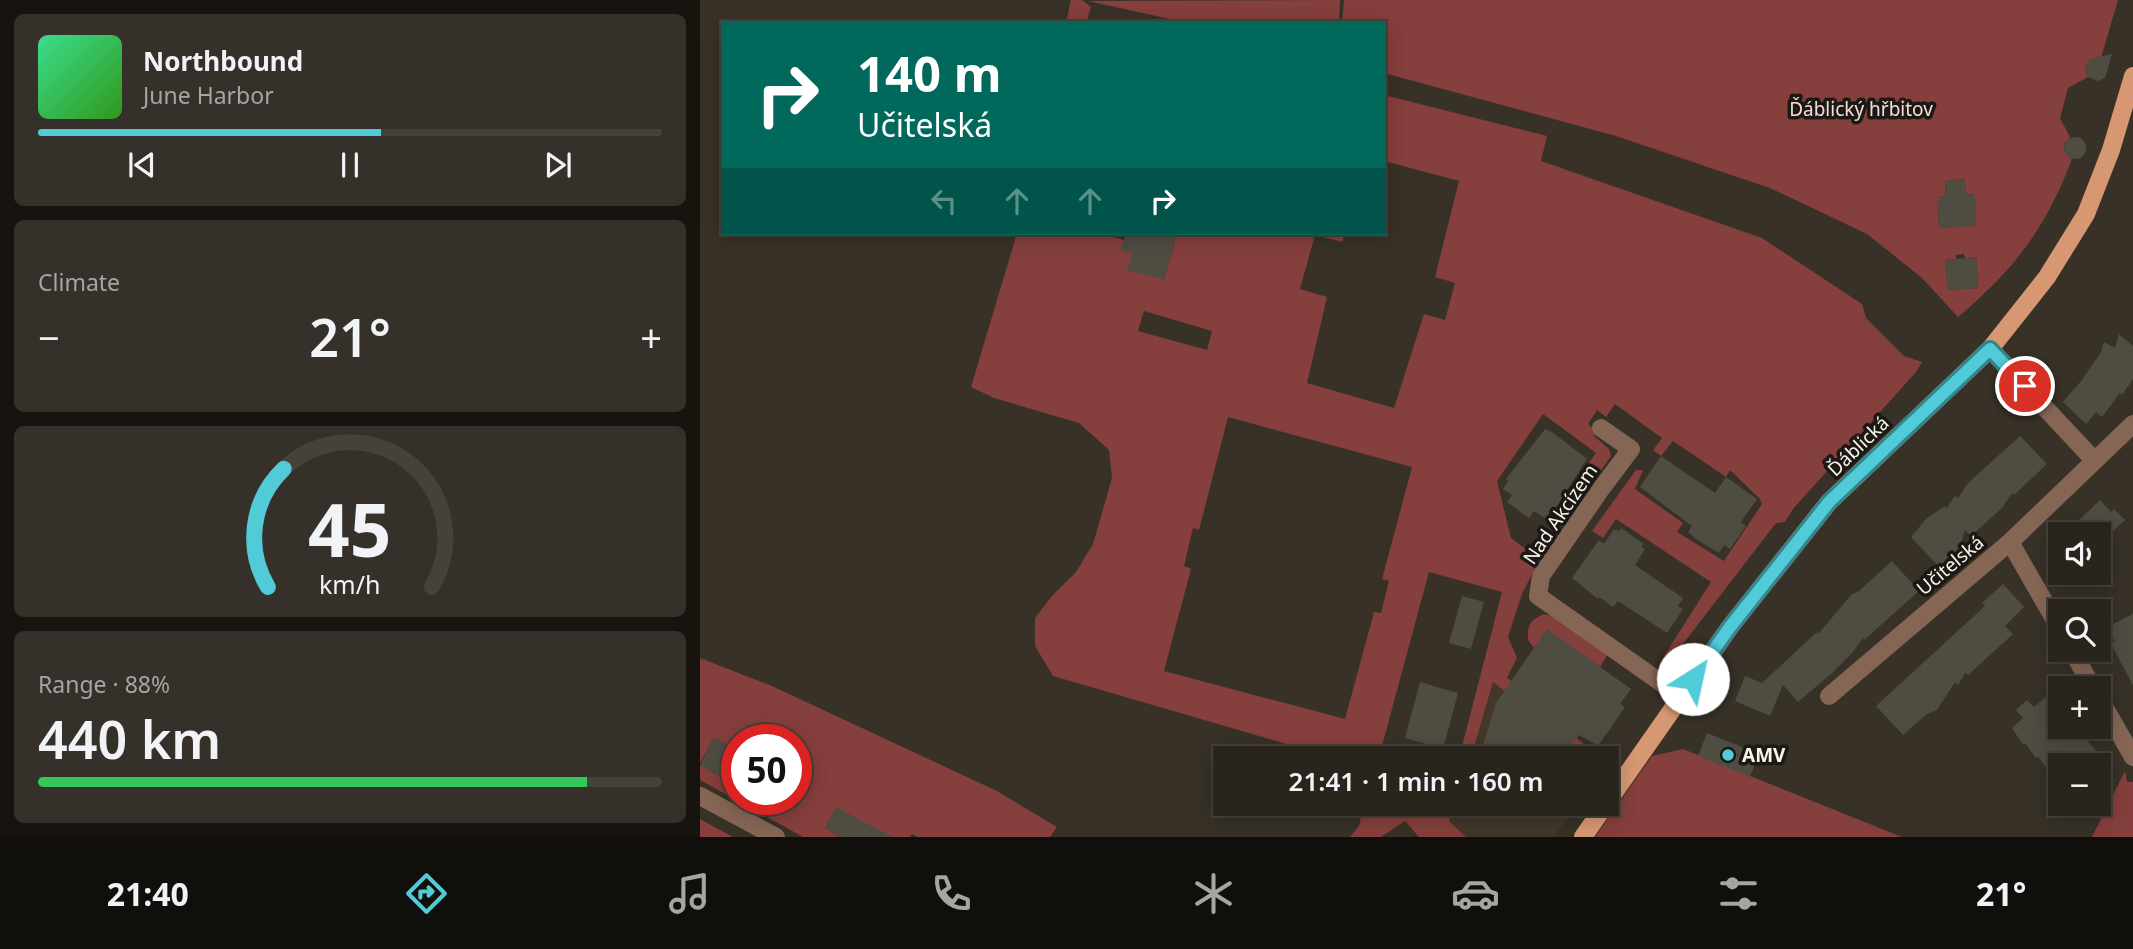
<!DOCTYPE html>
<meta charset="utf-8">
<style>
:root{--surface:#29251d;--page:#35312a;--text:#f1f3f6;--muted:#a5a5a4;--line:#45423b;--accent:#52cbd8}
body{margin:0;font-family:"Noto Sans",sans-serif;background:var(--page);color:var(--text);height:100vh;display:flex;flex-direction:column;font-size:26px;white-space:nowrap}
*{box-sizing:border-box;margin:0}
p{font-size:23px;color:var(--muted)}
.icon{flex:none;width:38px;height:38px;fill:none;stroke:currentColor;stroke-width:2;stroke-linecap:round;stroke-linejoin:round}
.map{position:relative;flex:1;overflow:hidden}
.details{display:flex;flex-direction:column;gap:14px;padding:14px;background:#171410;width:700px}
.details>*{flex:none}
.hud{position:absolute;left:21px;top:21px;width:665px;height:214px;border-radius:0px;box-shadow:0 4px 18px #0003,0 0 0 2px var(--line);background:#00695c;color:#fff;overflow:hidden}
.controls{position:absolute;left:1348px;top:522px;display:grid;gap:14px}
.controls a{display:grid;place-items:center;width:63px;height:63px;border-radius:0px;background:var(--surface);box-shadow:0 4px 18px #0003,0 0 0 2px var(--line);font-size:35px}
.speed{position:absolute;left:21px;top:724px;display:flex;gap:14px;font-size:35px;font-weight:700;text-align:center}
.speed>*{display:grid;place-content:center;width:91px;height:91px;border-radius:50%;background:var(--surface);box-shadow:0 4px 18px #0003,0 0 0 2px var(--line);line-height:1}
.speed .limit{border:10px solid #d22;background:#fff;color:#111}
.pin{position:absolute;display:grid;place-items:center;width:60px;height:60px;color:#fff;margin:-30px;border:4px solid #fff;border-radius:50%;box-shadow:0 2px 7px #0007}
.me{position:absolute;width:77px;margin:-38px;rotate:35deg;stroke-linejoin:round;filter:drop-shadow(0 0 5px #0008)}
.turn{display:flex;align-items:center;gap:24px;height:147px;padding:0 21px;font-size:32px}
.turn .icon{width:91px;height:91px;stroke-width:2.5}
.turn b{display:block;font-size:49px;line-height:60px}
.lanes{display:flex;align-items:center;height:66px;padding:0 21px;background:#0003;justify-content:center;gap:35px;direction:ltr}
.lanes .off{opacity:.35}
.big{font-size:52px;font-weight:600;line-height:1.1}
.details .card{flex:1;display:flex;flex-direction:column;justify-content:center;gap:10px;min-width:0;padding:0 24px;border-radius:10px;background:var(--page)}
.details .dial{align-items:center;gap:0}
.dial svg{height:182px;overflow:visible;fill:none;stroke:var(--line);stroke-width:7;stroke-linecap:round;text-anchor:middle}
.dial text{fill:var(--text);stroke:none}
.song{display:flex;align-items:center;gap:21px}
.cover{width:84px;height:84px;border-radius:10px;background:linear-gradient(135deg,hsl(150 70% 55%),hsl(110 70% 35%))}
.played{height:7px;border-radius:4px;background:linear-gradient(90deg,var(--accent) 55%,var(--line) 55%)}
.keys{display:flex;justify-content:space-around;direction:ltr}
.heat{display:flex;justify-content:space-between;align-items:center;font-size:38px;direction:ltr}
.charge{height:10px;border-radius:5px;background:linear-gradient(90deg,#34c759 88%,var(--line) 0)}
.trip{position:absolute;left:513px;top:746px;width:406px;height:70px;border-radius:0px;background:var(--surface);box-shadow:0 4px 18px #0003,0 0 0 2px var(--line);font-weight:600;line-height:70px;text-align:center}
.menu{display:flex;height:112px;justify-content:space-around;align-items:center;background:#100f0c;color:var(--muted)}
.menu .icon{width:49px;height:49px}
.menu .selected{color:var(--accent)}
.menu b{font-size:32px;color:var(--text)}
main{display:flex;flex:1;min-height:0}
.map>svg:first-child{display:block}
</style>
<main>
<section class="details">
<div class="card">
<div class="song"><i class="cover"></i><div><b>Northbound</b><p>June Harbor</p></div></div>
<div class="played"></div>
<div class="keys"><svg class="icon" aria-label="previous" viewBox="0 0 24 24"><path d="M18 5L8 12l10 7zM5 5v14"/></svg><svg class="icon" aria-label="pause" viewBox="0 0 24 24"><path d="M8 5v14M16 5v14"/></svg><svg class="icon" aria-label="next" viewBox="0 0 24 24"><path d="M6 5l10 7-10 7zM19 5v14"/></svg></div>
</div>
<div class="card"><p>Climate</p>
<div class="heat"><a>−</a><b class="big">21°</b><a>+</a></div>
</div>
<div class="card dial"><svg viewBox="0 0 100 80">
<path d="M14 69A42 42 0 1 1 86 69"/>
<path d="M14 69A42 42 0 0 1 21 17" stroke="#52cbd8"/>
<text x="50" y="56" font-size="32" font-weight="700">45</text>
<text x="50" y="72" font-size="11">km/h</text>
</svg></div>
<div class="card"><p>Range · 88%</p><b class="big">440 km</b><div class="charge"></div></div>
</section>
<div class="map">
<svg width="1433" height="837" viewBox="0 0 1433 837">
<rect width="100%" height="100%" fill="#373127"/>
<path fill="#423728" d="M793,682L888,758H771Z
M756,803H880L853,837H766L749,821Z"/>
<path fill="#853f3c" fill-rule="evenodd" d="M371,0H382L391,7L387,20L398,23H366Z
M640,0L639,23H488L388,1Z
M644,0H1418L1401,58C1392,57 1387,61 1385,70L1388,77L1368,88L1360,118L1370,137L1364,144V151L1372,159C1346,228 1314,270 1258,317L1222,278L1167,234L1070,188L916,136L684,73V23H642ZM1264,179L1267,198H1269V194H1273L1274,198H1276V225L1241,228L1239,225L1237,201H1239V197L1243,196L1246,200L1245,181ZM1264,254L1265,258L1276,257L1278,288L1248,290L1245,260L1256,259V255Z
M684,95L847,136L841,161L1062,238L1162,304L1166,318L1204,356L1222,362L1216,372L1093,509L1085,522L1076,523L966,666L959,664L1011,582L916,519L903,538L892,531L936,470H943L935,489L983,523L977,532L1024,561L1062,504L1060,499L1030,470L1026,477L973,441L961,456L953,450L962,438L915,404L906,417L897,410L888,424L895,430L894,436L909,449L911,456L865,521L862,511L879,485L876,481L896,453L843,414L797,481L811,538L832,554L836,566L822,594L808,637L817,658L807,678L855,713L852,718L901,758H888L793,682L771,758H759L802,592L729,572L682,746L719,758H626L607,750L353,676L335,646V618L352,596L376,572L393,544L412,478L409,450L379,423L294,398L271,387L317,233H409L408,236L424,240L421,250L432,253L464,280L477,233H645L642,242L615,235L600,289L627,297L607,383L694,408L724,314L745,320L755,283L735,277L759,181L684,161ZM444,311L512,331L507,350L438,331ZM528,417L712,467L682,579L689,581L681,613L674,612L645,719L464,671L491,569L484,566L493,528L499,530Z
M844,614L852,616L908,654L900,667L847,630L834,648L828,640C827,625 830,620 844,614Z
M0,658L72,686L297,791L357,827L350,837H217L212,834L210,837H164L137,807L125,828L141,837H103L0,780V765L35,785L37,783V800H82L97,807L110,784L96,776V740H37V750L14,738L0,763Z
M983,749L1202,837H895L952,756Z
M1425,771L1427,782H1433V837H1392Z
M664,803H756L749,821L766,837H719L705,821L681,837H650L659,826Z
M0,819L33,837H0Z"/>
<path fill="#4f4d42" d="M1412,54L1405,78L1398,81L1388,77L1385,70L1388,62L1394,58Z
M1364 148a11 11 0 1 1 22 0a11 11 0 1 1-22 0Z
M1265,179L1266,195L1273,194L1274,198H1276V226L1241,228L1239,225L1237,201H1239V197L1246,196L1245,181Z
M426,233H477L464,280L427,270L432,253L421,250Z
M1276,257L1278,288L1248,290L1245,260Z
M1419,334L1433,346V379L1422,395L1420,393L1402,417L1396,412L1386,424L1363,402L1382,380L1401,352L1404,342L1415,348Z
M845,429L852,432L887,459L853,512L851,511L846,519L834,511L829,518L807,502L812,495L803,489L808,481L806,479Z
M1320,436L1347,464L1314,495L1312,493L1302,508L1271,536L1265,530L1258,554L1242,570L1211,537L1226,519L1245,506L1246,509L1255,496L1258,498L1268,483Z
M961,456L1015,493L1026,477L1057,499L1041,522L1046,526L1030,549L1024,545L1019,553L996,539L988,532L992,526L940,487Z
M1400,500L1411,512L1414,509L1425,520L1400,543L1398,534H1391L1379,520Z
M921,528L944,544L941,547L945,549L935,565L983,598L978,606L983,609L967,633L918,601L913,607L899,597L898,599L872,578L899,540L904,544L914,529L919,531Z
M1192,561L1219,591L1164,640L1163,638L1153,652L1132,673L1098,702L1083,685L1070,716L1035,701L1045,676L1062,683L1117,632L1118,634L1152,594L1159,591Z
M1303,584L1324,607L1305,626L1313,634L1268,675L1266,672L1258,685L1255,682L1237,710L1227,714L1203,735L1176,706L1285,606L1282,603Z
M762,596L784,602L771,649L749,643Z
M1433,614V685L1411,644L1415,641L1407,627Z
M847,629L931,689L920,704L925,707L898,746L879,735L861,758H793L782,749L796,703Z
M720,682L758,693L743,749L705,738Z
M1347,696L1360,710V726H1375L1408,765H1360V781L1349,772L1338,756L1336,758L1325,743L1323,745L1312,728L1323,718L1316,710L1327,700L1334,707Z
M1007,733L1059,754L1050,777L998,756Z
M14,738L37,750V786L0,765Z
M136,807L192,837H141L125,828Z"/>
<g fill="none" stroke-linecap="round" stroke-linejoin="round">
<path stroke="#856654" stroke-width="18" d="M1290,349L1393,459
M901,428L931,449L901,489L841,576L838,596L980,696
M1310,542L1360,629
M1371,649L1393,688
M1129,696L1310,542L1433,424
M1398,696L1433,757
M0,796L76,837"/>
<path stroke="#d79773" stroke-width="18" d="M883,837L1030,627L1129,502L1290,349L1347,277L1386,214L1411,150L1433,76"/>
</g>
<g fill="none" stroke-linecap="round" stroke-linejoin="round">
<g stroke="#35848c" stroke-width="18">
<path id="route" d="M993,679L1030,627L1129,502L1290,349L1325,386"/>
</g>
<use href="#route" stroke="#52cbd8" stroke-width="12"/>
</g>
<circle fill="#52cbd8" stroke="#1c1915" stroke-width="2.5" cx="1028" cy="755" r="7"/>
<g text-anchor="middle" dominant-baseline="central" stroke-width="7" stroke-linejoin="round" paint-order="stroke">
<g font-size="19" fill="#f4dcd9" stroke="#1c1915">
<text x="1161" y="109">Ďáblický hřbitov</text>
</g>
<g font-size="19" fill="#f8f4ee" stroke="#1c1915">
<text transform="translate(1158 446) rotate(-44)">Ďáblická</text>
<text transform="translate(860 514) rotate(-56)">Nad Akcízem</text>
<text transform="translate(1250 565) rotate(-40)">Učitelská</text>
</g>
<g font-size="19" font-weight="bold" fill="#f8f4ee" stroke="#1c1915" text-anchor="start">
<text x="1042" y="755">AMV</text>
</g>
</g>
</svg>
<div class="controls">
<a><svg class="icon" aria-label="sound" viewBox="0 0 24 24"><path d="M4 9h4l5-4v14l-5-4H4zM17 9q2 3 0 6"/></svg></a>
<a><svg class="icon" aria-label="search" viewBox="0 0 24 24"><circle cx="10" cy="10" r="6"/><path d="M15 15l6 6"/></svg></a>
<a>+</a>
<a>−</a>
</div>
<div class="speed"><div class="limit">50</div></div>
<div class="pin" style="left:1325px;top:386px;background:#d93025"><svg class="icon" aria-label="arrive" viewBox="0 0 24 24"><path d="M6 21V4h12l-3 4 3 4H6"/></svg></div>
<svg class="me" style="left:993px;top:679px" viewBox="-20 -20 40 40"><circle r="19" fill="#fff"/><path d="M0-13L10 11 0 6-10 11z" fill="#52cbd8"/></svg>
<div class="trip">21:41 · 1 min · 160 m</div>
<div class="hud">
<div class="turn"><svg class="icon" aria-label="right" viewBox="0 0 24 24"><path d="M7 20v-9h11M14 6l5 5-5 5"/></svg><div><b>140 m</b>Učitelská</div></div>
<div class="lanes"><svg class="icon off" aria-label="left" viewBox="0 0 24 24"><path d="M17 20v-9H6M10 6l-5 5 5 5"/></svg><svg class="icon off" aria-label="ahead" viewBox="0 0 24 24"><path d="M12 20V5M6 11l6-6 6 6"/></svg><svg class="icon off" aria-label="ahead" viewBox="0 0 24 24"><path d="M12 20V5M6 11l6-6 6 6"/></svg><svg class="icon" aria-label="right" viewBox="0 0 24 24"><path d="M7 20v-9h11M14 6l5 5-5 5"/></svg></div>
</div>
</div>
</main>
<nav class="menu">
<b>21:40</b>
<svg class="icon selected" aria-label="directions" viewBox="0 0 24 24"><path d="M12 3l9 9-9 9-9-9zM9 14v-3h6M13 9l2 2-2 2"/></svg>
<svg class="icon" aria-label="music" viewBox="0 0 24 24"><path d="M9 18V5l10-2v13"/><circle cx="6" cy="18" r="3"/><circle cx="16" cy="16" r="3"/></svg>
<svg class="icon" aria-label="phone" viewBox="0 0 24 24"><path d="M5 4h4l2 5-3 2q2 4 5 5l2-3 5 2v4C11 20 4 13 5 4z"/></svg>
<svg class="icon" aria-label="climate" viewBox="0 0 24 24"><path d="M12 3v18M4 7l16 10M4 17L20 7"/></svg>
<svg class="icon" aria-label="car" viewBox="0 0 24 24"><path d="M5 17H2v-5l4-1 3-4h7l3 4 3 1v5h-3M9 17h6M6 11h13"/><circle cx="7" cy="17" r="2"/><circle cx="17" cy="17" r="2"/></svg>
<svg class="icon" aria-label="filters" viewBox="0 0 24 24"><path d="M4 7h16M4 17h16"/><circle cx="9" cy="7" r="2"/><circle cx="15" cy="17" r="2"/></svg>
<b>21°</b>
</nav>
